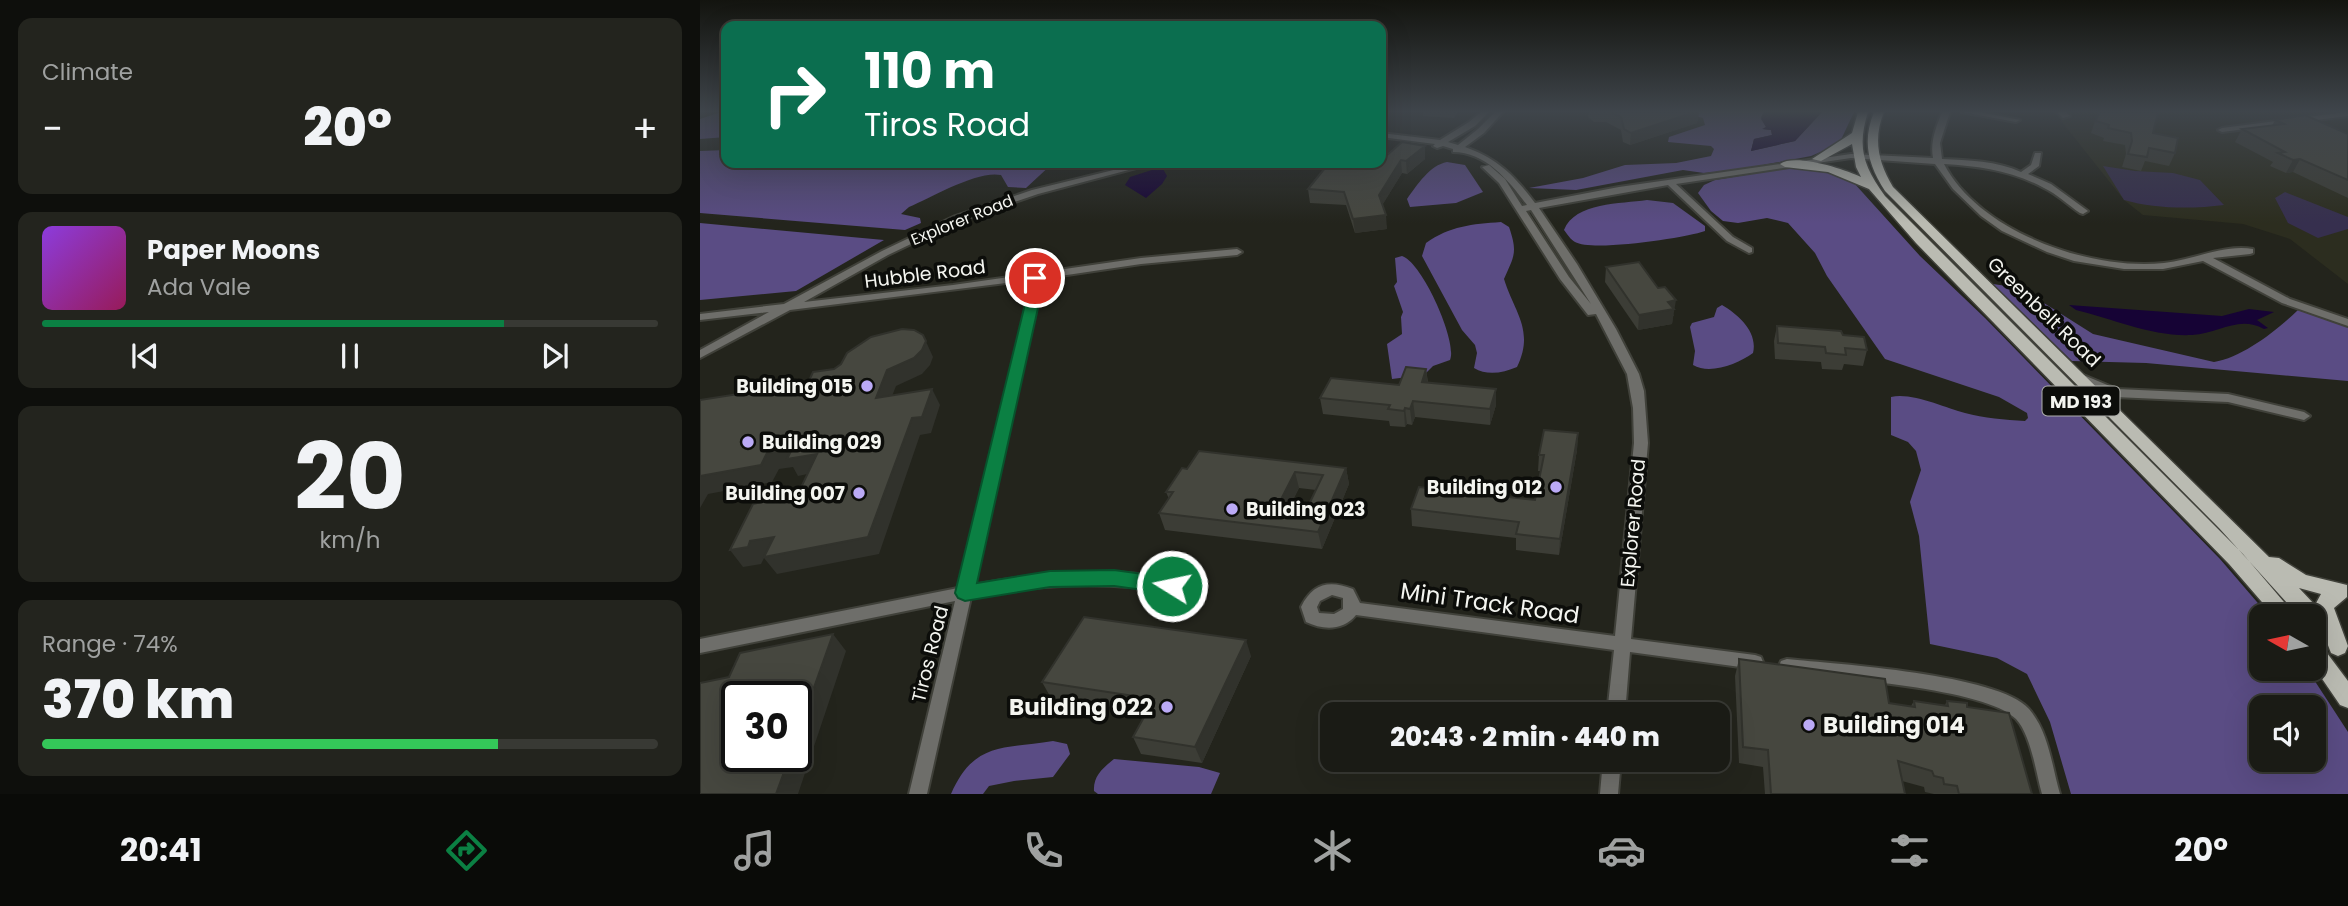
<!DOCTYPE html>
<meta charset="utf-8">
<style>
:root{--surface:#1a1b15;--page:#23241e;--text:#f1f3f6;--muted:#9fa1a0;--line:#383934;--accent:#0b8043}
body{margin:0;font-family:Poppins,sans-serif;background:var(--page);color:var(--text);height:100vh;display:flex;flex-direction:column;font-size:26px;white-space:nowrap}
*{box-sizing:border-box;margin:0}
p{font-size:23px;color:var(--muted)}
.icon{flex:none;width:38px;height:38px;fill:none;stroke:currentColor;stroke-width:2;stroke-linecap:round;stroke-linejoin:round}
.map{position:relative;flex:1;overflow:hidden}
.details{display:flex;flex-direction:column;gap:18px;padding:18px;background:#0e0f0c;width:700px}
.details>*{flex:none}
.guide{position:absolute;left:21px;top:21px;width:665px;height:147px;border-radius:14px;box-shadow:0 7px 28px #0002,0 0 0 2px var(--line);background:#0b6e4f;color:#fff;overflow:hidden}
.needle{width:46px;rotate:279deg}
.buttons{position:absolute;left:1549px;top:604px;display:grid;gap:14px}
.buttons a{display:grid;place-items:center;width:77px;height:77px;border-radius:14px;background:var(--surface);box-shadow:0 7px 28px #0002,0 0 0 2px var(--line);font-size:35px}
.speed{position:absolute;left:21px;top:681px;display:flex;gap:14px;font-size:35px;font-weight:700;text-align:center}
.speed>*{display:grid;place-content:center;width:91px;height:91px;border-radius:50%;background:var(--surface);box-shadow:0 7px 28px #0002,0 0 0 2px var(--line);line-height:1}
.speed .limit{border:4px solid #111;border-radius:10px;background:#fff;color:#111}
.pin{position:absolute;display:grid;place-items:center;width:60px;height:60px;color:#fff;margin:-30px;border:4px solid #fff;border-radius:50%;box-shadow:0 2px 7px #0007}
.me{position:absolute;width:77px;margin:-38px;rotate:280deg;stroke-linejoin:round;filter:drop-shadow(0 0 5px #0008)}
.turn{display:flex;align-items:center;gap:24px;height:147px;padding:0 28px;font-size:32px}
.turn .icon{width:91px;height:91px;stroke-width:2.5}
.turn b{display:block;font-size:49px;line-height:60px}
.big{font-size:52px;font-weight:800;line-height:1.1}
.details .card{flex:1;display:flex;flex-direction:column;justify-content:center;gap:10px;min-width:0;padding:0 24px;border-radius:14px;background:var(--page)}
.details .dial{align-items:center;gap:0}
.dial b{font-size:91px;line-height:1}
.song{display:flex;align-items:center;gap:21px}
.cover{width:84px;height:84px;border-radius:10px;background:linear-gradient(135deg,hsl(270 70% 55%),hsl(330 70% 35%))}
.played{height:7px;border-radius:4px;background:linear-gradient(90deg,var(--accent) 75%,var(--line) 75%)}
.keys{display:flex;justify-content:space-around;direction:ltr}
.heat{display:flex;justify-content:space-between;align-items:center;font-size:38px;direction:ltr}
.charge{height:10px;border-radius:5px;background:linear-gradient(90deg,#34c759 74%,var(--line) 0)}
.trip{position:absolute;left:620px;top:702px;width:410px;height:70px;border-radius:14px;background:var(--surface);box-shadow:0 7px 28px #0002,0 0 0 2px var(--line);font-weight:800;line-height:70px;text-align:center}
.menu{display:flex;height:112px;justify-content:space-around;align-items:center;background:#0a0b08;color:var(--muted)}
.menu .icon{width:49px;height:49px}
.menu .active{color:var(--accent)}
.menu b{font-size:32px;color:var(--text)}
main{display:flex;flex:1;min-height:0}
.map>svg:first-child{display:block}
</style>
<main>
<section class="details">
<div class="card"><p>Climate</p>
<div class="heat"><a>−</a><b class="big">20°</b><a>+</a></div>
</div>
<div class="card">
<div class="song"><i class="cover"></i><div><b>Paper Moons</b><p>Ada Vale</p></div></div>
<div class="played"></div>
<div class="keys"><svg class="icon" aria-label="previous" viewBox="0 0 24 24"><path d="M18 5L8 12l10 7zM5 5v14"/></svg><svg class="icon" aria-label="pause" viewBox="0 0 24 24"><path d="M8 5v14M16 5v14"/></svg><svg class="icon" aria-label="next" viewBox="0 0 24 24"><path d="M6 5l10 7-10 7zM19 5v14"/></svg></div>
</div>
<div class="card dial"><b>20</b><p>km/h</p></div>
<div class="card"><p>Range · 74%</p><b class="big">370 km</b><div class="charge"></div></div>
</section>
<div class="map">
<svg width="1648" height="794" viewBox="0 0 1648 794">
<rect width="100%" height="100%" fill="#23241c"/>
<path fill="#2c2d1f" d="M1354,112H1648V284L1590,239L1543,224L1443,215L1424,200Z"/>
<path fill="#362f4e" d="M1403,166L1435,171L1473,173L1500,180L1524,205C1493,209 1454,209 1424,200Z
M1585,192L1648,217V229L1618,238L1588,223L1575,198Z"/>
<path fill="#5a4c84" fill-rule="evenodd" d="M21,112H26V137L0,139V119Z
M982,112H1064L1061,117L1066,127L1063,129L1071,130L1072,135L1054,139L1051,151L1095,141L1122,112H1154L1139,144L1111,156L1037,170L1004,173L983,170L876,190L829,188L883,178L925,165L976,163L1011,156L1014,149L1011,146L968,142L969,137L1005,125L1003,118Z
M26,150V163H353L326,188L308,187L301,175C278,170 232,197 209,207L201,214L220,218L221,223L205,230L0,213V151Z
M747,162L765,165L783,192L756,203L710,207L707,199C717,185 730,165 747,162Z
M1094,167L1122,169L1154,183L1220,256L1285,318L1520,559L1569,616H1561V668L1607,669L1648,732V794H1371L1350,722L1327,674L1297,658L1230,644L1219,536L1210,502L1221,470L1216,451L1208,442L1191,435V397C1212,392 1245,408 1265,413C1284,418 1305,420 1325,421L1328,418L1327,413L1299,397L1185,359L1127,276L1115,253L1088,223L1067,218L1038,223L1023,221L1011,211L998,193L1004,185L1015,180ZM1561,707H1614V760H1561Z
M947,200L973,203L1005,226V231C985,238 892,252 875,242C871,240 867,234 864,230C875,202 921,204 947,200Z
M801,222L809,227C818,253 814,256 804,279C814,312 835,330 817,367C803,373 787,376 774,368L777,353L775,345L762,330L722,256L726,243C750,226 772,224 801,222Z
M0,223L184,240L96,291L0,300Z
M702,256C722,262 758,342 750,360L733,366L724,375L692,379L687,344L702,334L701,317L703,312L694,286L697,282L695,258Z
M1293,284L1320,288L1393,334L1514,362C1543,357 1576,331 1598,310L1648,327V381L1446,363L1372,361Z
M1022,305C1039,315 1058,332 1053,353C1038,364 1010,375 993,365L995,351L990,327L992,323L1014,317L1017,308Z
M353,741L367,744L370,754L353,777L314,781L289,786L283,794H251C274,741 304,749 353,741Z
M414,759L499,767L520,773L511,794H398L394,791C393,776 403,768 414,759Z"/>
<path fill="#160335" d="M1064,112H1122L1095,141L1051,151L1054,139L1072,135L1071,130L1062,129L1066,127L1061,119Z
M455,169H463L467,176L462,184L446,198L425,185L430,177Z
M1369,305L1522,316L1549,309L1574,312L1557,320L1568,328L1564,329C1538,315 1519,334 1492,335C1453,337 1413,319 1376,310Z"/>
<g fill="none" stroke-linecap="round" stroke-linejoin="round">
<g stroke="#40413a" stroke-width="4">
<path id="minor" d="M781,112H789L775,126L748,142L758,145L778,129L795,112H803L784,133L765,147C798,159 814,175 835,203L919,187L1151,154L1233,158C1230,142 1236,127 1242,112H1250L1240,143L1242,159C1268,160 1297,161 1321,172L1331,165L1335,153H1341L1339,166L1328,174L1351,184L1388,211L1383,214L1380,213C1368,205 1357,194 1344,188C1313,171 1279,166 1244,164C1279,232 1391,271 1464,263C1493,260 1524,244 1553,249V253L1550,254L1513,258L1590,299L1648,319V326L1582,303L1503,261L1463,269H1424L1374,261L1347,252L1302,231L1281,216L1253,189L1235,164L1151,158L976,184L1033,237L1052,248V252L1049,253L1027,241L968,185L839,208L877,264L916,329L939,374L944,391L948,443L931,639L1055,655L1061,657L1063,662L1061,667L1055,669L930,652L925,714H907L914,650L656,615C643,631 623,630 606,622L601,607C613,583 629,580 653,589L660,603L915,636L934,443L933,408L927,374L896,314L888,315L860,279L799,183L782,167L789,165L805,179L822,206L827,205C809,181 786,152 753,152V149L743,146L737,148L733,146L735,144L681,137V133L740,140L769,122ZM831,210L891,304L869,277L826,211ZM632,595L643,598V609L634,614L619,613L617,607L620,601Z
M1262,112H1280L1320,120L1316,122Z
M1357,112H1366L1370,116L1363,118Z
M1646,112H1648V116L1522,132L1518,130L1522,128Z
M442,163H455L338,194L259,221L188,255L104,302L253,285L441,258L537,249L542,252L537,255L441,264L340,279L336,308L274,585C330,574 423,564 477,582L480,586L477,590L472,592C405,581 338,584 271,597L227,794H209L255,601L0,653V639L258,588L326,308L330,280L90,310L0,358V350L69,312L0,320V314L84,304L182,251L253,217L332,190Z
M1381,374L1417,389L1528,394L1604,412L1610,416L1604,420L1528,402L1415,397L1377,381L1375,378Z
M1087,659C1136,664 1299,674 1329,709C1349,732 1352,767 1360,794H1342C1336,773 1331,735 1316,719C1286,688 1134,678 1087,673L1081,671L1079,666L1081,661Z
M903,760H921L918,794H900Z"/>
</g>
<g stroke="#40413a" stroke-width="3">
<path id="major" d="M1158,112H1168C1157,147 1163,166 1185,196L1543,554L1596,616H1574L1529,564L1216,243L1169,189L1128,172L1085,167L1080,164C1095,153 1144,169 1161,177L1156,167L1152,144L1121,161L1112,159L1152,133Z
M1174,112H1184C1173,139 1178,162 1193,187L1569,557L1579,558L1606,575L1647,585V597L1634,608L1648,646L1645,653L1638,656L1631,653L1619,622L1614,624V616H1599L1519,528L1185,191C1168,165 1162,141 1174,112ZM1599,588L1621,594L1615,605Z
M1614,642L1621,645L1648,681V708L1640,705L1614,667Z"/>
</g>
<use href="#minor" fill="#6e6e6a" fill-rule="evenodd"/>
<use href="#major" fill="#babbb2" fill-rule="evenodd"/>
</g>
<path fill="#3c3d36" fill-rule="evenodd" d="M723,112H758L754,118L723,116Z
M889,112H999L997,123L930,145L923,142L921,130L906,122H894L888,117Z
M1398,112H1458L1453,133L1475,153L1469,166L1445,161L1441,171L1422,167L1426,154L1425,145L1403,141L1404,138L1391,133Z
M1575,120L1648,134V198L1593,172L1586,173L1570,166L1573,162L1535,142L1542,129L1572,126Z
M725,146V159L707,174L702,173L682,205L687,229L655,233L646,205L610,203L608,189Z
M906,267L974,315L973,316L972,324L938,330L905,282Z
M1077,326L1143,335L1167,350L1163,366L1144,364L1142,370L1122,369L1121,362L1075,359L1074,341Z
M726,369L728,382L796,405L790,425L715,417L712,425L707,424L705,427L690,426L689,421L623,414L620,398L699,385Z
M878,433L877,450L859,555L816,550V538L712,526L711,509L835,500L841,471H838L839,455Z
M646,468L649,484L622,549L465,530L459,513L469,499L466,492L487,469ZM599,488L616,490L602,519L584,517Z
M551,656L502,763L441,754L433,737L446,713L351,698L342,682Z
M1039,659L1189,703L1211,706L1214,701L1245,705L1247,701L1267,707L1332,794H1234L1225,792L1224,787L1202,781L1205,794H1065L1063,767L1039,763L1035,676Z"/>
<path fill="#31322c" d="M995,112H999L997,123L930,145L931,133Z
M725,146V159L707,174L706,161Z
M1600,159L1593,172L1586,173L1593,160Z
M701,160L702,173L680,209L679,195Z
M686,215L687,229L655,233L653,219Z
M976,300L972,324L938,330L939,315L968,302Z
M223,335L233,357L230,365L222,374L196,386L185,414L176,398L187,370Z
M726,369L728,385L722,382Z
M232,389L240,405L231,433L220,435L179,554L77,574L64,558L61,564L43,567L30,550L50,541L212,418Z
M796,389V405L790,425V409Z
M713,401L715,417L712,425L710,409Z
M705,408L707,424L705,427L704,411Z
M878,433L877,450L859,555L860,539Z
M92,449L117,454L127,470L98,476L93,467L79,469L72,482L8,494L0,508V476L67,453Z
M646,468L649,484L622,549L618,532Z
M595,472L599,488L579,528L573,515Z
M133,634L146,651L98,794H76L90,756H96V738Z
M546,640L551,656L502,763L495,747Z"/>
<path fill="#46473f" stroke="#31322c" stroke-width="2" fill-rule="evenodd" d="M910,112H995L931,133L924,129L921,117Z
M1399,112H1458L1453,133L1478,138L1475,153L1449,148L1447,157L1428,154L1432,141L1431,133L1408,128L1409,125L1396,121Z
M1605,115L1648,134V180L1600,159L1593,160L1578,153L1585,152L1542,129L1584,124L1575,120Z
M702,142L725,146L706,161L701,160L679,195L686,215L653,219L644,192L608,189L629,163H681V156L685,157Z
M939,262L958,288L965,287L976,300L968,302L974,309L939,315L906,267Z
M1077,326L1141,331L1143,335L1164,337L1167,350L1145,348L1146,355L1126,353L1125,347L1078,343Z
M202,329L214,330L223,335L226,341L222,350L214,358L187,370L176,398L232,389L222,417L212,418L168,537L64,557L74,537L50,541L48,547L30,550L53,504L98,494L117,454L87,459L92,449L67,453L61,465L0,476V400L108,383L113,372L134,369L141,364L147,353L171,337Z
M706,367L726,369L722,382L796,389L790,409L713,401L710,409L705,408L704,411L688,409L690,405L620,398L631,378L699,385Z
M844,430L878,433L860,539L816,534L819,522L711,509L719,487L835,500L844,455H839Z
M499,451L646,468L618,532L459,513L473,492H466L482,468L487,469ZM595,472L623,475L602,519L573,515Z
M384,617L546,640L495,747L433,737L454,699L342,682Z
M133,634L96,738V696H37V756H90L76,794H0V683L29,677L40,653Z
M1039,659L1185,679L1189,703L1215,707L1214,701L1248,706L1247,701L1267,703V707L1309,713L1332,794H1259L1257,786L1244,784L1243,778L1234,776L1232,771L1198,761L1205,794H1071L1068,750L1043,747Z"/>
<linearGradient id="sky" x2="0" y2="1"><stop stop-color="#13140f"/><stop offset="0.5" stop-color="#3f454b"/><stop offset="1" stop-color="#3f454b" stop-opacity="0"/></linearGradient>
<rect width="1648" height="223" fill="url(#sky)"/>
<path fill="#0b8043" stroke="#07532c" stroke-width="2" d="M335,274L342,278L338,308L277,583L350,571L414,570L472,578L479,580L482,586L479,591L472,594L414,586L350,587L265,601L258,598L255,593L324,308L328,278Z"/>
<g fill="#bbaaf6" stroke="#0c0d0a" stroke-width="2.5">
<circle cx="167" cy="386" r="7"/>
<circle cx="48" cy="442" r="7"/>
<circle cx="856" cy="487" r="7"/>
<circle cx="159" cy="493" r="7"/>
<circle cx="532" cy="509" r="7"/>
<circle cx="467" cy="707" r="7"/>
<circle cx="1109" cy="725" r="7"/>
</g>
<g text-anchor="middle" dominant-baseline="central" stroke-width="7" stroke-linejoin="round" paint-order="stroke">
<g font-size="16" fill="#f4f5f0" stroke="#0c0d0a">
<text transform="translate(262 220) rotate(-22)">Explorer Road</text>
</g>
<rect fill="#0c0d0a" stroke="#aeafab" stroke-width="2" x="1342.5" y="386.5" width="77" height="29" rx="5"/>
<g font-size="18" font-weight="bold" fill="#f4f5f0">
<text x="1381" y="401">MD 193</text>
</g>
<g font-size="19" fill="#f4f5f0" stroke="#0c0d0a">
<text transform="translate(225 274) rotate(-7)">Hubble Road</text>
<text transform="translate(1344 312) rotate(44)">Greenbelt Road</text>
<text transform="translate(933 523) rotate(-85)">Explorer Road</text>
<text transform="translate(230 654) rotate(-76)">Tiros Road</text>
</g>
<g font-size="19" font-weight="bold" fill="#f4f5f0" stroke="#0c0d0a" text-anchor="end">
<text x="153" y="386">Building 015</text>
<text x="62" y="442" text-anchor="start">Building 029</text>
<text x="842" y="487">Building 012</text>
<text x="145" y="493">Building 007</text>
<text x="546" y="509" text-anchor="start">Building 023</text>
</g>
<g font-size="23" fill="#f4f5f0" stroke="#0c0d0a">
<text transform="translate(790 603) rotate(8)">Mini Track Road</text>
</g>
<g font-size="23" font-weight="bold" fill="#f4f5f0" stroke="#0c0d0a" text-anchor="end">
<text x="453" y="707">Building 022</text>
<text x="1123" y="725" text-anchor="start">Building 014</text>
</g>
</g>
</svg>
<div class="buttons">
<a><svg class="needle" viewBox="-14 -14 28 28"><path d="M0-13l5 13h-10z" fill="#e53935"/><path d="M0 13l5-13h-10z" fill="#9fa1a0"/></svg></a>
<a><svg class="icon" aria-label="sound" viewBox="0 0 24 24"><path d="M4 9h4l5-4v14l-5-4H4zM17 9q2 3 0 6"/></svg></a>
</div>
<div class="speed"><div class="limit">30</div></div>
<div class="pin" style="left:335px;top:278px;background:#d93025"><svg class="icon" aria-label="arrive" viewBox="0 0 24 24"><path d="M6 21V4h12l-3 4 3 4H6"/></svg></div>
<svg class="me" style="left:472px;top:586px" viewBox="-20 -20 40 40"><circle r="17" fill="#0b8043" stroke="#fff" stroke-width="3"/><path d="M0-11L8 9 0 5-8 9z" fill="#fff"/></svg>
<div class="trip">20:43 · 2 min · 440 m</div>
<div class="guide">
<div class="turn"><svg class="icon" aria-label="right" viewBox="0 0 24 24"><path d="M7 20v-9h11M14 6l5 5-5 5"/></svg><div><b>110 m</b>Tiros Road</div></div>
</div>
</div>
</main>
<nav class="menu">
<b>20:41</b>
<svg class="icon active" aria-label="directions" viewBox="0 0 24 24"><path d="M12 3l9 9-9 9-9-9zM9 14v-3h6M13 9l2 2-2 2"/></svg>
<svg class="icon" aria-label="music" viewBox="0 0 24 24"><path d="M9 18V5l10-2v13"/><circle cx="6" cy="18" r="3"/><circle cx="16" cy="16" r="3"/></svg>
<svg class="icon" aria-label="phone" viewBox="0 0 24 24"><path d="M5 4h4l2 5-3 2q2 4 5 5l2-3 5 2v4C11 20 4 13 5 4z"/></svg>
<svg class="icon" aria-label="climate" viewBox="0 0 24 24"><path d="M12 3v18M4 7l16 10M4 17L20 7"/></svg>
<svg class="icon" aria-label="car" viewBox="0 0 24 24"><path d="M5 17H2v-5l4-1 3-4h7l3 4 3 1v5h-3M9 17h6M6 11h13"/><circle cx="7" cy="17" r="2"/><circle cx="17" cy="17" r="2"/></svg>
<svg class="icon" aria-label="filters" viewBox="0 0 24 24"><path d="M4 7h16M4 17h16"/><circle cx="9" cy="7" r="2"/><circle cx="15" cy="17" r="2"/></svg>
<b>20°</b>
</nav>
